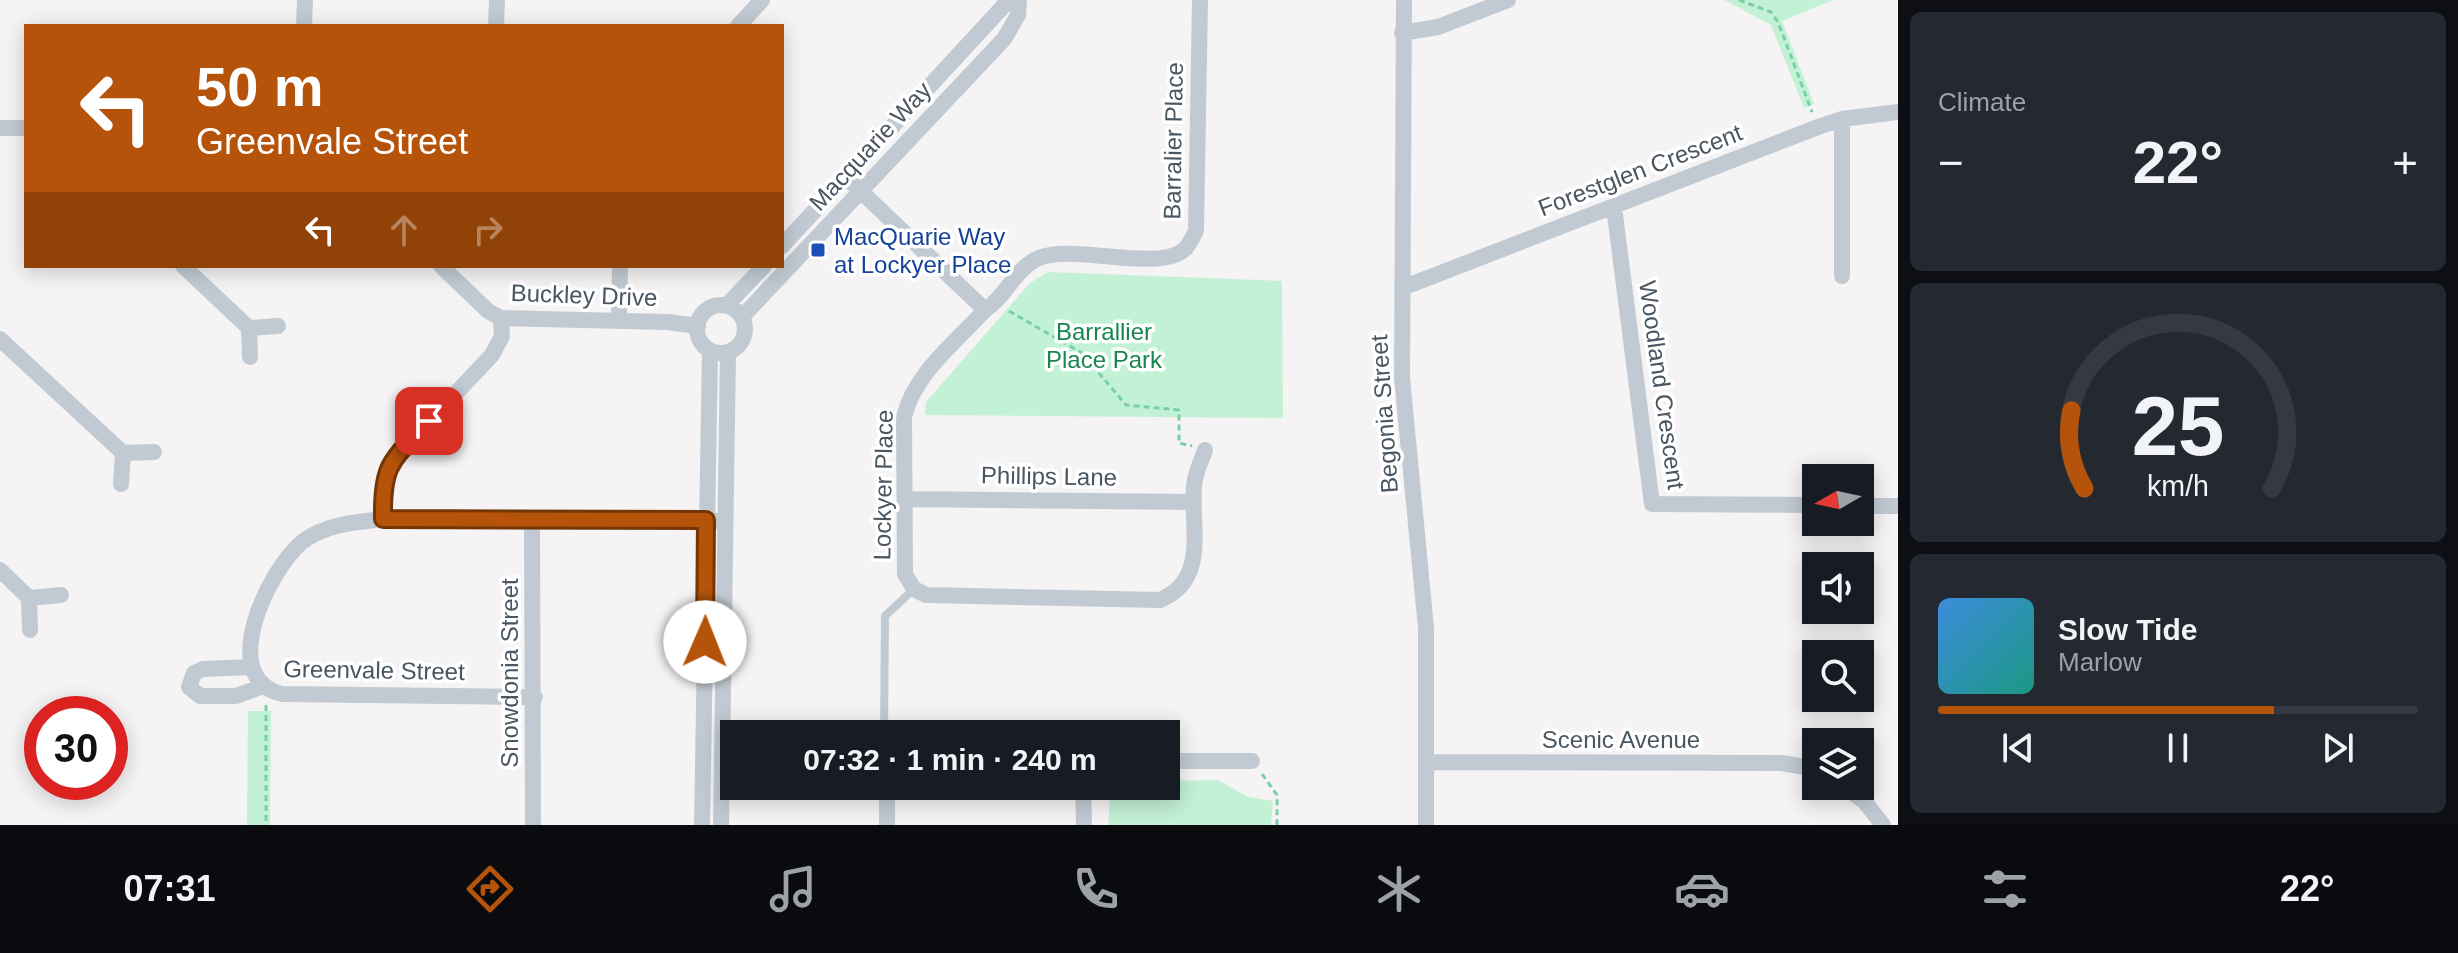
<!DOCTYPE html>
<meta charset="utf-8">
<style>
:root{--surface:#171b24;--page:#242831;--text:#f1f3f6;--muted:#9ea1a6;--line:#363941;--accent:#b45309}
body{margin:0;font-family:Helvetica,sans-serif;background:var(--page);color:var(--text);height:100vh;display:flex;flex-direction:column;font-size:30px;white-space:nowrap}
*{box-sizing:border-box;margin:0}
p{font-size:26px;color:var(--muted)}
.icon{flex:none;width:44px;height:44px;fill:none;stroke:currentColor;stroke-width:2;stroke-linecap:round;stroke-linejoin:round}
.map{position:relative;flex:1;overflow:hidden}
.panel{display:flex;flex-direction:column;gap:12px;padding:12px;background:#0d0f14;width:560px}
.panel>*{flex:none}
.hud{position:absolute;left:24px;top:24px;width:760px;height:244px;border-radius:0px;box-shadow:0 4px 20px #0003;background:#b45309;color:#fff;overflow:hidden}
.needle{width:52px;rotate:261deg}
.controls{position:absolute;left:1802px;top:464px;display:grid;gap:16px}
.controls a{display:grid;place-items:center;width:72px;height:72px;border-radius:0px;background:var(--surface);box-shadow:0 4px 20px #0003;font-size:40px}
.speed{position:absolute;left:24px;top:696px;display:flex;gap:16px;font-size:40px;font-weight:700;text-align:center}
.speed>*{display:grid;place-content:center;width:104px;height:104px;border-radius:50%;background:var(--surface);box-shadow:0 4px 20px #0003;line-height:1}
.speed .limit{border:12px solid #d22;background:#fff;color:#111}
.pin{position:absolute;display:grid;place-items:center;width:68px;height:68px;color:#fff;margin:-34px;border-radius:16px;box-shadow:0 4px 12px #0006}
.me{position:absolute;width:88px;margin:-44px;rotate:1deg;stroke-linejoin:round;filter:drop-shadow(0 0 6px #0008)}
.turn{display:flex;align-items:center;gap:28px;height:168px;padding:0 40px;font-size:36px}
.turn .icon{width:104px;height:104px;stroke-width:2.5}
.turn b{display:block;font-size:56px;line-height:68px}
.lanes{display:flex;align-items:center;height:76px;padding:0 40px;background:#0003;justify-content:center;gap:40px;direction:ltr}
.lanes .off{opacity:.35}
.big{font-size:60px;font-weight:700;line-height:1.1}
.panel .tile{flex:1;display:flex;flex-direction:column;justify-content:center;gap:12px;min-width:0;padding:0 28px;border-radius:12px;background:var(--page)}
.panel .dial{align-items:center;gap:0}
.dial svg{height:208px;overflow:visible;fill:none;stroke:var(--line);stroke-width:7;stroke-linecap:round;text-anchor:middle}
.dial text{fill:var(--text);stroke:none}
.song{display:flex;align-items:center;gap:24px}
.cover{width:96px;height:96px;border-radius:12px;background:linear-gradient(135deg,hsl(210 70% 55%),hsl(170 70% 35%))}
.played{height:8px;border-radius:4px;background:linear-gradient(90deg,var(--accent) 70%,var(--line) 70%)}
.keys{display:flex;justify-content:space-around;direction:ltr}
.heat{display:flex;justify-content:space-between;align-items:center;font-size:44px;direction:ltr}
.trip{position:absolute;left:720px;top:720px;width:460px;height:80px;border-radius:0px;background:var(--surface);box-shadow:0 4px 20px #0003;font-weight:700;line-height:80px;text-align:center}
.tabs{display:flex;height:128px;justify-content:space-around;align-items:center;background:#090b0e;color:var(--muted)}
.tabs .icon{width:56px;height:56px}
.tabs .on{color:var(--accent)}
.tabs b{font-size:36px;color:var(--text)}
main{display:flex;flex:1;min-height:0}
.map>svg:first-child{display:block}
</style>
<main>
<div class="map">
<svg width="1898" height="825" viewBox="0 0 1898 825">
<rect width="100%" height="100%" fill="#f5f3f3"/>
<path fill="#c3f1d5" d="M1724,0H1833L1782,21L1814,104L1804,108L1771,25Z
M1048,272L1282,281L1283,418L925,415L926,402L1030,283Z
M248,711H271L270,825H247Z
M1218,780L1248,797L1273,801L1271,825H1108L1111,786H1166V781Z"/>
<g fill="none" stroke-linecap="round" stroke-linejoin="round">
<path stroke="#7ad0a6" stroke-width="3" stroke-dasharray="6 4" stroke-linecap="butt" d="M1739,0L1771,12L1778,22L1812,112
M1009,311L1082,353L1126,405L1179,410V443L1192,446
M266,705V825
M897,722L899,734
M1262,774L1277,795V825"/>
<path stroke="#c1cad2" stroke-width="8" d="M884,734L885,616L914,589"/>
<path stroke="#c1cad2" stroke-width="16" d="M1404,0L1402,378L1426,628V825
M304,26L305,0
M496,26L497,0
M738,26L762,0
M1402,33L1438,27L1508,0
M0,128H26
M846,177L985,310C956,342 914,374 904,417L905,574L914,589L926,595L1160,600C1208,580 1191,530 1194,487C1194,475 1201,462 1205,450
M1614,207L1652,504L1816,505
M782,246L1009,0
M183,266L249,328
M441,266L488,311L501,318L668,322L698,326
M1842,276V119
M1402,288L1818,127L1842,119L1898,112
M727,305L764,266
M697 329a24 24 0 1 1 48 0a24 24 0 1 1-48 0Z
M985,310C1006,297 1015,268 1039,258C1074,243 1161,274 1186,248C1190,243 1193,236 1196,231L1200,0
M742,317L1004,39L1018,15L1019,0
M619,321L620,266
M0,339L123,453
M250,357L249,328L278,326
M121,484L123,453L154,452
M905,499L1193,502
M1860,506H1898
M383,519V484L388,465L492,355L502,336L501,318
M532,520L533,825
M0,570L29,598
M30,630L29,598L61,595
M251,667L203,669L194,673L189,687L200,696H236L261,687
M535,697L282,694C216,678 268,571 302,542C325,524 356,522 383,519L724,521
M1166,761H1252
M1426,762L1782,763L1816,769
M1083,786L1084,825
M1844,786L1864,801L1883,825
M702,825L710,350
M721,825L728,352
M887,825V786"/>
</g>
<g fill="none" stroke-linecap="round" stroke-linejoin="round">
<g stroke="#753606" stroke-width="20">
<path id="route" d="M429,421C392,461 382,462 383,519L706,520L705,642"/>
</g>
<use href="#route" stroke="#b45309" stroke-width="14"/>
</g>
<rect fill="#1a4fb4" stroke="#fff" stroke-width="3" x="810" y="242" width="16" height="16" rx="4"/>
<g text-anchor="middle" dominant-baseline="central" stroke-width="7" stroke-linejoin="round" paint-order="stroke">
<g font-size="24" fill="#4a5661" stroke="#fff">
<text transform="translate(1173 141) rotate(-89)">Barralier Place</text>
<text transform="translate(870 146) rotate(-47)">Macquarie Way</text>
<text transform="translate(1640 170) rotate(-21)">Forestglen Crescent</text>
<text transform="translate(584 295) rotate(2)">Buckley Drive</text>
<text transform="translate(1662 385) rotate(82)">Woodland Crescent</text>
<text transform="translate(1384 414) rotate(-94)">Begonia Street</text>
<text transform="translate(1049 476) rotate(1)">Phillips Lane</text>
<text transform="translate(883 485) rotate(-89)">Lockyer Place</text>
<text transform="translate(374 670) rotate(1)">Greenvale Street</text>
<text transform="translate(509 673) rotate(-90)">Snowdonia Street</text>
<text x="1621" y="739">Scenic Avenue</text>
</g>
<g font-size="24" fill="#164399" stroke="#fff" text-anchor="start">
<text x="834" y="236">MacQuarie Way<tspan x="834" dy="28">at Lockyer Place</tspan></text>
</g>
<g font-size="24" fill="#17864f" stroke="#fff">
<text x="1104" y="331">Barrallier<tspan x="1104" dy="28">Place Park</tspan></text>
</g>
</g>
</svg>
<div class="controls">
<a><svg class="needle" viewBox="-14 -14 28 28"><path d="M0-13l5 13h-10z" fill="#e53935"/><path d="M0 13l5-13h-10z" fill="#9ea1a6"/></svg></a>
<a><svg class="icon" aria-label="sound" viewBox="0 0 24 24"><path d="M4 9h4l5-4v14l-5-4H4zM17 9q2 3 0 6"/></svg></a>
<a><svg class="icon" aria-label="search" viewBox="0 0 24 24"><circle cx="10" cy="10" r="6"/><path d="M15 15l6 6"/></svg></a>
<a><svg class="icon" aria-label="layers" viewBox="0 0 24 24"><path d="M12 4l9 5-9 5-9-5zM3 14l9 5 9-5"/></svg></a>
</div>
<div class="speed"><div class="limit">30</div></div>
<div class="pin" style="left:429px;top:421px;background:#d93025"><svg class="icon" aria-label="arrive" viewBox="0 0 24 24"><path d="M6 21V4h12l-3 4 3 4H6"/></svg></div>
<svg class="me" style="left:705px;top:642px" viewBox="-20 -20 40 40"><circle r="19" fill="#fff"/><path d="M0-13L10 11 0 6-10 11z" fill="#b45309"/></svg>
<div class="trip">07:32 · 1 min · 240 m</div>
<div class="hud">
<div class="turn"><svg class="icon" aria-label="left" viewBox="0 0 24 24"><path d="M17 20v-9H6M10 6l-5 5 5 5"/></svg><div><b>50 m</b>Greenvale Street</div></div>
<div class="lanes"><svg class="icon" aria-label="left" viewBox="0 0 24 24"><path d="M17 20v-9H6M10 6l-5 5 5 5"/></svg><svg class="icon off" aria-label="ahead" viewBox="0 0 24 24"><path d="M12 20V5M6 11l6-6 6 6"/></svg><svg class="icon off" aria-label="right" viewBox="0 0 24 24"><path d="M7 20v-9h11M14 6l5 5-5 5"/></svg></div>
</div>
</div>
<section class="panel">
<div class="tile"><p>Climate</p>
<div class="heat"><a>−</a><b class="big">22°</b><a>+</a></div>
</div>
<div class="tile dial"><svg viewBox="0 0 100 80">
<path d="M14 69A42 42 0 1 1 86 69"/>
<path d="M14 69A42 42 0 0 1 9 39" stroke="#b45309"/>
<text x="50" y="56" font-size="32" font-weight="700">25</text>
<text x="50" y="72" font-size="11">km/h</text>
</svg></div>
<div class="tile">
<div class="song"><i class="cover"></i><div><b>Slow Tide</b><p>Marlow</p></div></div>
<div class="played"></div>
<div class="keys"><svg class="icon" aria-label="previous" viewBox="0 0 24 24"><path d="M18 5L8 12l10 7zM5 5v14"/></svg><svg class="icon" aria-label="pause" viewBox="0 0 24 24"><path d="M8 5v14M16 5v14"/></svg><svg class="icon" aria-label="next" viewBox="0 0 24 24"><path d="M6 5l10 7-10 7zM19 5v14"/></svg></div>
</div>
</section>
</main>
<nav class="tabs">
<b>07:31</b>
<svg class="icon on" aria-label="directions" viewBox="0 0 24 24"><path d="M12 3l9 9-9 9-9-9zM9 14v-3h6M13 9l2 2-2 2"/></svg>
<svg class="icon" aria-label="music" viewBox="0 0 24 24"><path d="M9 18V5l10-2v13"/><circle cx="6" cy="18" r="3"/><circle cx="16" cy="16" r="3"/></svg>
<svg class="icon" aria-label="phone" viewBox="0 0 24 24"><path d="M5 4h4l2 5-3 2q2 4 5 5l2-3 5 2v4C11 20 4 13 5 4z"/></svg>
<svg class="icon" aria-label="climate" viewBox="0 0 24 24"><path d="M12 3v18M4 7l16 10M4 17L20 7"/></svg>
<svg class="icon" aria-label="car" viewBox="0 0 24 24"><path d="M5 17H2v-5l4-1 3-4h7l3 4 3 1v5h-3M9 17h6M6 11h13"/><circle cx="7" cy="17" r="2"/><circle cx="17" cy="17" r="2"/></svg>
<svg class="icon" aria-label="filters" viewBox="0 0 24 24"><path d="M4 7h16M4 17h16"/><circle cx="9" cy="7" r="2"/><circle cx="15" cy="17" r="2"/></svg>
<b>22°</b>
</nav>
